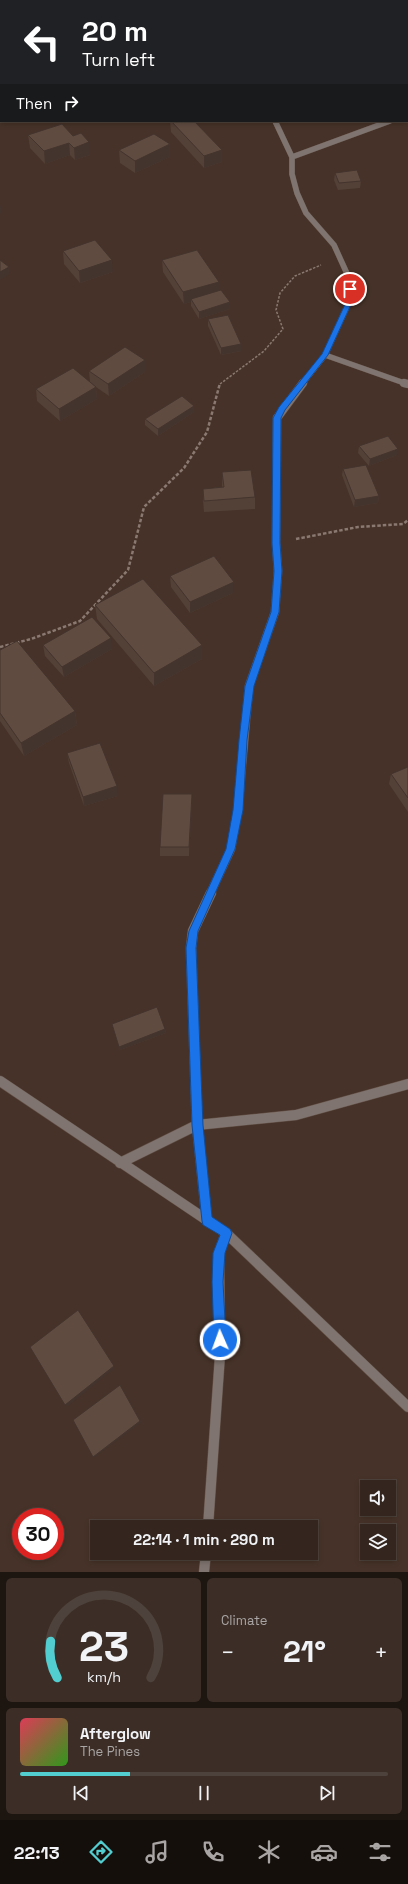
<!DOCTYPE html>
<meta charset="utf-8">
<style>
:root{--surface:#34261e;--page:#3c2e27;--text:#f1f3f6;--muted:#a9a5a4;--line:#4e433c;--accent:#52cdd0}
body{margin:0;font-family:"Space Grotesk",sans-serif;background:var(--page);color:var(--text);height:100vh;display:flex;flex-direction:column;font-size:15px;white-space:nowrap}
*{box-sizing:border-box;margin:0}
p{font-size:13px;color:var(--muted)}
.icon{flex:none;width:22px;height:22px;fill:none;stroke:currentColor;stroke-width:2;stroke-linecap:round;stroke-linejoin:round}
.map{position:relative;height:1572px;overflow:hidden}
.drawer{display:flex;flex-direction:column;gap:6px;padding:6px;background:#1d1510;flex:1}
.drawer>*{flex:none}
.top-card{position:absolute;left:0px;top:0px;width:408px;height:122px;box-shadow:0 2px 6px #0003,0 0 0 1px var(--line);background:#202124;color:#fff;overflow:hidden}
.controls{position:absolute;left:360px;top:1480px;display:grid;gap:8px}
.controls a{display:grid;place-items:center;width:36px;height:36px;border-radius:0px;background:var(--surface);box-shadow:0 2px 6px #0003,0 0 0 1px var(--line);font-size:20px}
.speed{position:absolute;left:12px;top:1508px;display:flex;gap:8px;font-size:20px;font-weight:700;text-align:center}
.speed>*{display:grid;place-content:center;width:52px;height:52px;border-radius:50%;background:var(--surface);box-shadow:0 2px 6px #0003,0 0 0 1px var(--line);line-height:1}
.speed .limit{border:6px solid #d22;background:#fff;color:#111}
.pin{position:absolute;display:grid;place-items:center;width:34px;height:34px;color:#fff;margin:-17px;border:2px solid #fff;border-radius:50%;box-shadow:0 1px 4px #0007}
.me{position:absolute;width:44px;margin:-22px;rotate:358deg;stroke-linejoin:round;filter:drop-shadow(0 0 3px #0008)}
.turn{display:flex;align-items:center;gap:14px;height:84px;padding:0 16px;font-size:18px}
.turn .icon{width:52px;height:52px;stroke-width:2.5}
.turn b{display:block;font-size:28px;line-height:34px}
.then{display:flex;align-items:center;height:38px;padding:0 16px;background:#0003;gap:8px;font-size:15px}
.big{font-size:30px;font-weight:600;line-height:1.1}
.drawer .tile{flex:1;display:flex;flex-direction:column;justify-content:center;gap:6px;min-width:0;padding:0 14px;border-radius:6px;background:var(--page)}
.drawer .dial{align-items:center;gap:0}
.dial svg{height:104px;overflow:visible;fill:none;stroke:var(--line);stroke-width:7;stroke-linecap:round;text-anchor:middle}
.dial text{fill:var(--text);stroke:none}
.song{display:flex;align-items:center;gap:12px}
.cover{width:48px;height:48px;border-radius:6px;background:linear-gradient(135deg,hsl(350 70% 55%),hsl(110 70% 35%))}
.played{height:4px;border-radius:2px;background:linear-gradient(90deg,var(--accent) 30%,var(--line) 30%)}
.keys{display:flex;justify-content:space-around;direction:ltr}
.heat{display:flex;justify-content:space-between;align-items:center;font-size:22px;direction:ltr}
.drawer .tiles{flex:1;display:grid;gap:6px;grid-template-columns:1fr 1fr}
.tile:last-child{grid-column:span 2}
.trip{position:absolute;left:90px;top:1520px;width:228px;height:40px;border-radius:0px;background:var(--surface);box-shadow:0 2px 6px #0003,0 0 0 1px var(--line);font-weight:600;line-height:40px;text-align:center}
.menu{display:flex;height:64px;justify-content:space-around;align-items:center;background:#150f0c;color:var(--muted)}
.menu .icon{width:28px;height:28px}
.menu .selected{color:var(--accent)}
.menu b{font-size:18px;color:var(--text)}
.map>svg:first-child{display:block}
</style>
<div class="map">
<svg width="408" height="1572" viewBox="0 0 408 1572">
<rect width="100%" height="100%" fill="#463228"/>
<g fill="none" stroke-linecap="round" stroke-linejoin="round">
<g stroke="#614e45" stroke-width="6">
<path id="street-far2" d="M95,1L97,0
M273,1L275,0
M275,121L292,157V174L297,193L306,213L334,245L349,278L350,300L325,355L302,384
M292,157L390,121
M325,355L407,384"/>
</g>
<g stroke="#614e45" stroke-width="9">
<path id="street-far1" d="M404,383L408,384
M210,894L231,849L238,810L249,686L275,612L278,571L276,543L277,418L303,383"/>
</g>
<g stroke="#614e45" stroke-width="11">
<path id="street" d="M0,1081L226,1233L408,1407
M120,1163L197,1125L296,1115L408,1084
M207,1221L197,1125L191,948L193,931L211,893
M208,1527L220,1355L219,1253L226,1233
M204,1572L206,1553"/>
</g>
<path stroke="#8a7971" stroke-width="1.5" stroke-dasharray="2.5 1.5" stroke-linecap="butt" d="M220,384L264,351L283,329L276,310L280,293L295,276L321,265"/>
<path stroke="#8a7971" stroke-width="2.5" stroke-dasharray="3.5 2" stroke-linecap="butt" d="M296,539L358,527L403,524L408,520
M0,647L31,639L80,621L128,570L144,507L184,468L207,432L220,383"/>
<use href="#street-far2" stroke="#7f746f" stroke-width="5.5"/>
<use href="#street-far1" stroke="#7f746f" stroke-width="8"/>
<use href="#street" stroke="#7f746f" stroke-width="10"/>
</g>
<path fill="#534037" d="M55,0H89L87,1H57Z
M303,0H324L322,1H305Z
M0,49H1V69L0,68Z
M170,121H194L222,162L204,168L171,132Z
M28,135L73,136L90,155L75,160L70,155L45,164L30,148Z
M170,144V157L135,173L120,163L119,150Z
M335,173L361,181L360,188L338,190L334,180Z
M63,251L113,272L80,283L64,264Z
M162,260L219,282V291L230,302V309L199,319L191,306V302L184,304L163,272Z
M208,319L241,344V351L221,355L208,326Z
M89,371L145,372L109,396L96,387L97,399L60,421L37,401L36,389L90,382Z
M194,412L158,436L145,425V419Z
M359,446L397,455L369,466L358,453Z
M343,469L379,496L378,503L354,507L342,475Z
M222,472L255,497V509L204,512L203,500V489L222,487Z
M170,576L233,593L190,613L171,587Z
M95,605L202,659L154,686L97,619Z
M43,645L112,649L64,677L45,656Z
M0,650L75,711L77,725L24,756L0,721Z
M67,753L118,796L84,806L69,763Z
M408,767V812L389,784L391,774Z
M192,794V804L189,856H160V847Z
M112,1024L165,1029L166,1033L120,1050Z"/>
<path fill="#43342d" d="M70,0H89L87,1H70Z
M313,0H324L322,1H313Z
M1,37V45H0V38Z
M89,142L90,155L75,160L74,148Z
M69,143L70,155L45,164L44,151Z
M170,144V157L135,173V161Z
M222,150V162L204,168V156Z
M0,206H1L2,213L0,214Z
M112,260L113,272L80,283L79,271Z
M9,267L10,274L0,280V272Z
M219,282V294L191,299V302L184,304L183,292Z
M230,302V309L199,319V312Z
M241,344V351L221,355V348Z
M145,360V372L109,396L108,384Z
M96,387L97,399L60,421L59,409Z
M194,406V412L158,436V429Z
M398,449L397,455L369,466L370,459Z
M379,496L378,503L354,507L355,500Z
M234,582L233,593L190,613V602Z
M111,638L112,649L64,677L62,667Z
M202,645V659L154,686V673Z
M75,711L77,725L24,756L21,743Z
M117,786L118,796L84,806L83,797Z
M192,794V804L189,856V847Z
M165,1029L166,1033L120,1050L119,1047Z
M78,1310L115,1368L68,1406L65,1405Z
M120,1385L142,1422L95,1457H93Z"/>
<path fill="#604b40" stroke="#43342d" d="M1,24V37L0,38V25Z
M0,49H1V63L0,62Z
M171,121H194L222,150L204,156Z
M62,124L73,136L81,133L89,142L74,148L69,143L44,151L28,135Z
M154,134L170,144L135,161L119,150Z
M357,170L361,181L339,183L335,173Z
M95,240L112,260L79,271L63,251Z
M197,250L219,282L183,292L162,260Z
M0,260L9,267L0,272Z
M221,290L230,302L199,312L191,299Z
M228,315L241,344L221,348L208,319Z
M125,347L145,360L108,384L89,371Z
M73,368L96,387L59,409L36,389Z
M182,396L194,406L158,429L145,419Z
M388,436L398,449L370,459L359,446Z
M366,465L379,496L355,500L343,469Z
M251,470L255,497L204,501L203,489L224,487L222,472Z
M214,556L234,582L190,602L170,576Z
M143,579L202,645L154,673L95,605Z
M92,617L111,638L62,667L43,645Z
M17,641L75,711L21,743L0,713V650Z
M100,743L117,786L83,797L67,753Z
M408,767V798L391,774Z
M163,794H192L189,847H160Z
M157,1007L165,1029L119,1047L112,1024Z
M78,1310L114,1366L65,1405L30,1347Z
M120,1385L140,1421L93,1457L73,1420Z"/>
<path fill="#1a73e8" stroke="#114b97" d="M347,287L353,289V300L328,355L285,410L281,418L280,543L282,571L279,612L254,686L247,740L243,810L235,849L198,931L196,948L203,1125L212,1217L230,1229L232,1233L225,1253L223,1282L226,1340L224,1344L220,1346L216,1344L214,1340L212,1282L213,1253L220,1235L203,1225L202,1221L192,1125L186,948L189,931L226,849L233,810L239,740L245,686L271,612L274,571L272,543L273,418L279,407L322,354L347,300Z"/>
</svg>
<div class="controls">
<a><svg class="icon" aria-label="sound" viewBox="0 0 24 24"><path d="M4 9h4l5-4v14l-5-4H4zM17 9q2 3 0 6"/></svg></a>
<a><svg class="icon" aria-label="layers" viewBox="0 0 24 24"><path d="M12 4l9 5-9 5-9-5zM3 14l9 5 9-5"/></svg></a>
</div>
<div class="speed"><div class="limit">30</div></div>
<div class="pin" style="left:350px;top:289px;background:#d93025"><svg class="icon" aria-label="arrive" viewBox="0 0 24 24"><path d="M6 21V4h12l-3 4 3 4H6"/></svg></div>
<svg class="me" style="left:220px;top:1340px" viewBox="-20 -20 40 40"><circle r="17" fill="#1a73e8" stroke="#fff" stroke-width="3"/><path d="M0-11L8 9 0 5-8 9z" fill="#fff"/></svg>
<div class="trip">22:14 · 1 min · 290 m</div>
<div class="top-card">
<div class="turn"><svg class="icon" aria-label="left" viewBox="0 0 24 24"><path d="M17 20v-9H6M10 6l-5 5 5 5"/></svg><div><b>20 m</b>Turn left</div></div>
<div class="then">Then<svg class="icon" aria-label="right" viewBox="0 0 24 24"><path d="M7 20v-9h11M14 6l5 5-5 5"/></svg></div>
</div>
</div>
<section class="drawer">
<div class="tiles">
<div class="tile dial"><svg viewBox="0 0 100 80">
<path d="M14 69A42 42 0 1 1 86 69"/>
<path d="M14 69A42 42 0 0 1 9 41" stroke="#52cdd0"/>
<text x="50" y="56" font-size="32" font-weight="700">23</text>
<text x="50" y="72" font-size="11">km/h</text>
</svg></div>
<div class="tile"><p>Climate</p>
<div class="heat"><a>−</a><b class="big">21°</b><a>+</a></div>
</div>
<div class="tile">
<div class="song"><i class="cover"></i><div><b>Afterglow</b><p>The Pines</p></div></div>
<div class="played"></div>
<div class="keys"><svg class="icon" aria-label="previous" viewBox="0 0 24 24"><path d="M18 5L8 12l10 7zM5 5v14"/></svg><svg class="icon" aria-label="pause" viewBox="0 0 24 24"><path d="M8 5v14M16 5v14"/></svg><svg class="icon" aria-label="next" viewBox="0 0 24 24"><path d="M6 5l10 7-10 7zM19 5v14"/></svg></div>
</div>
</div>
</section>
<nav class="menu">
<b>22:13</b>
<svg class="icon selected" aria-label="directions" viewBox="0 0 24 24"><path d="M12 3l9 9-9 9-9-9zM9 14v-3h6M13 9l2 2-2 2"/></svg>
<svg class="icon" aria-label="music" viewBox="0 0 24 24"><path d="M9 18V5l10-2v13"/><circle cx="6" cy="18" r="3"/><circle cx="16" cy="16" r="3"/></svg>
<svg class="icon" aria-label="phone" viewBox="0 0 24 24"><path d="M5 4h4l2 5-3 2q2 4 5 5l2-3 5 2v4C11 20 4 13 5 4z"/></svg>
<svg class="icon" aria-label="climate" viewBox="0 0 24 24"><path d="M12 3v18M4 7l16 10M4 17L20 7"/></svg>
<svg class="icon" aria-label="car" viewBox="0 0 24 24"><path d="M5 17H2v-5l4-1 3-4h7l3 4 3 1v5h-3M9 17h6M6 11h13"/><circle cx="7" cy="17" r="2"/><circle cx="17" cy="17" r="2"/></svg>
<svg class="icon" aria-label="filters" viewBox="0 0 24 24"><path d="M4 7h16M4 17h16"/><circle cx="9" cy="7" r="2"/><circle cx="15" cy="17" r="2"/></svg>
</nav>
